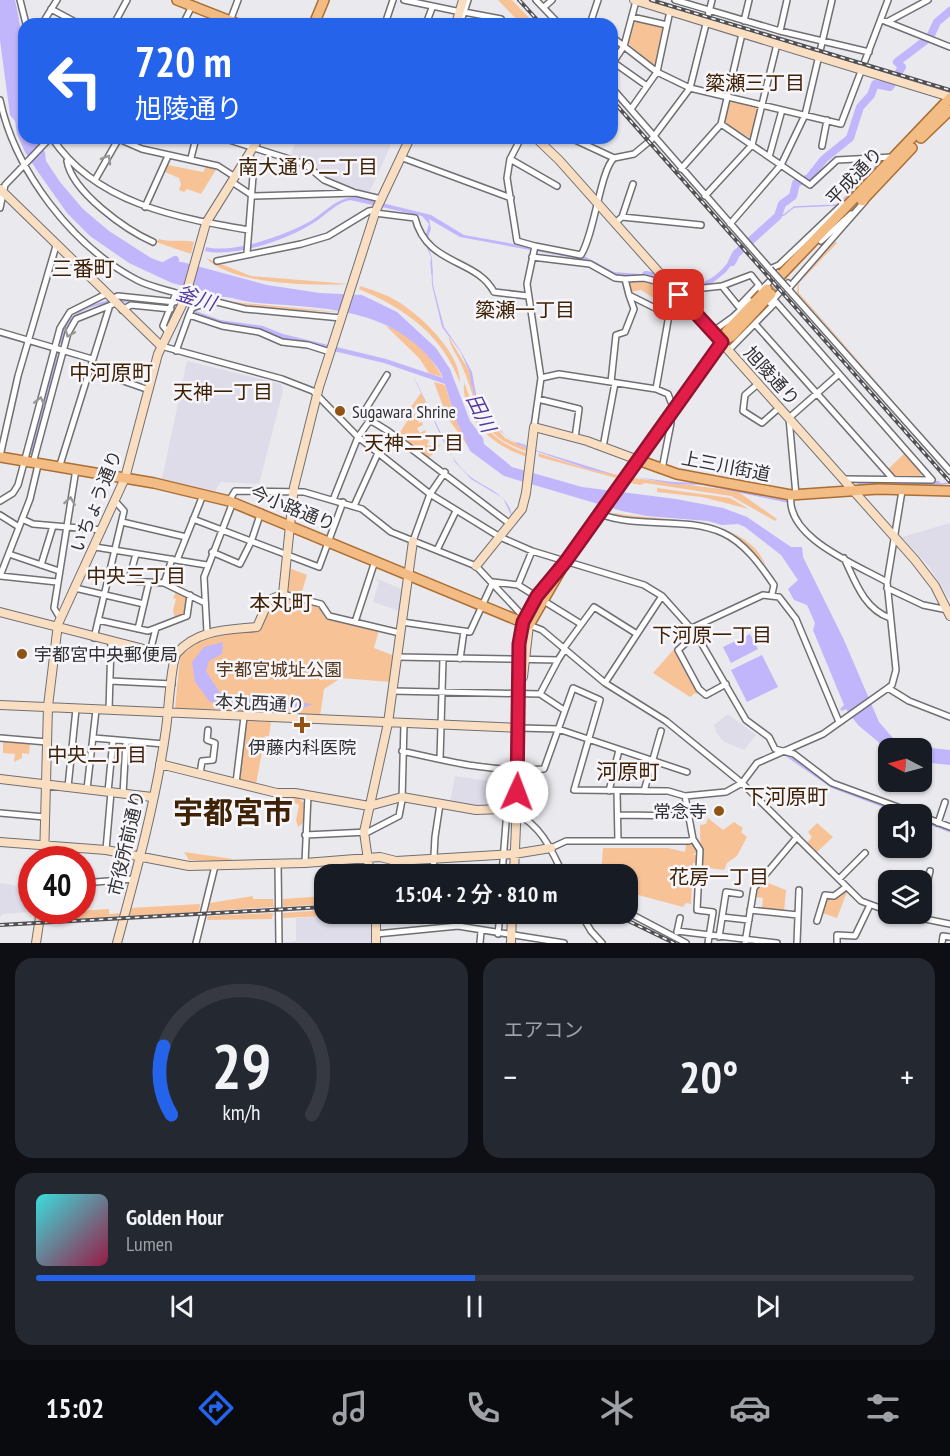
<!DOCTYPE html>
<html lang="ja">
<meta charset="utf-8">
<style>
:root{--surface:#171b24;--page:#242831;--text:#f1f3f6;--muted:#9ea1a6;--line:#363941;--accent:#2563eb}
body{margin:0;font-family:"PT Sans Narrow","Noto Sans JP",sans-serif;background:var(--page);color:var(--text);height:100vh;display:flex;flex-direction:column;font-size:22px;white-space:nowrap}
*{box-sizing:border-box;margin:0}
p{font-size:20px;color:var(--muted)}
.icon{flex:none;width:33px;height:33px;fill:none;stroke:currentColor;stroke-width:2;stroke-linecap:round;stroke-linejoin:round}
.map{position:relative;height:943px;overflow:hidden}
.sheet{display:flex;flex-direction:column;gap:15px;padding:15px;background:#0d0f14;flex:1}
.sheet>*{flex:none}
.guide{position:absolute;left:18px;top:18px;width:600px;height:126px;border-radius:18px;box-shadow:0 2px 4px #0004;background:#2563eb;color:#fff;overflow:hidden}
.needle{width:39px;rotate:276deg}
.tools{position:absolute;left:878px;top:738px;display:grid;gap:12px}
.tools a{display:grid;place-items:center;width:54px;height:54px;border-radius:12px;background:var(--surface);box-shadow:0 2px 4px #0004;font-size:30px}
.speed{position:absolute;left:18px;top:846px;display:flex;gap:12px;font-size:30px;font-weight:700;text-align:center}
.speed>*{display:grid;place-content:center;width:78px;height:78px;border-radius:50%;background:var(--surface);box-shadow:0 2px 4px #0004;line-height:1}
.speed .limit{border:9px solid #d22;background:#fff;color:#111}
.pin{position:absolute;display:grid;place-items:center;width:51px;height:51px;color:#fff;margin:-26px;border-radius:12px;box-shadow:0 3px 9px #0006}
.me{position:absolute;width:66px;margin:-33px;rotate:2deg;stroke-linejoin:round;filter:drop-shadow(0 0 4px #0008)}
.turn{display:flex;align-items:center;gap:21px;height:126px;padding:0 18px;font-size:27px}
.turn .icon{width:78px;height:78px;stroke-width:2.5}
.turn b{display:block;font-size:42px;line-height:51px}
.big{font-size:45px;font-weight:600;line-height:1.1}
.sheet .card{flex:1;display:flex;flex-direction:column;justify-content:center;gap:9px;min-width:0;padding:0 21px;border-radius:18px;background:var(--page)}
.sheet .dial{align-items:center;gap:0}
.dial svg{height:156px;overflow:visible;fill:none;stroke:var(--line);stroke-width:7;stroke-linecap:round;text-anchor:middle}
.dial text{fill:var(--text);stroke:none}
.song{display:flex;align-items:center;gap:18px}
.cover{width:72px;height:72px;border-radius:9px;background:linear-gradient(135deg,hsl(180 70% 55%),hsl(340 70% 35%))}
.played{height:6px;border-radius:3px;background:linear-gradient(90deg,var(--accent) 50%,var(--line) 50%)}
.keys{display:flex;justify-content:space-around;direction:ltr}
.heat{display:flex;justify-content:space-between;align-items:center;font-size:33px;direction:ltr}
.sheet .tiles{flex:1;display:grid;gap:15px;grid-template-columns:1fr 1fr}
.card:last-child{grid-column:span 2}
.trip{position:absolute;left:314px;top:864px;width:324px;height:60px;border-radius:18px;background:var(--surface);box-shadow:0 2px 4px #0004;font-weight:600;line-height:60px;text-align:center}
.tab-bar{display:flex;height:96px;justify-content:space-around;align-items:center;background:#090b0e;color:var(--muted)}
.tab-bar .icon{width:42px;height:42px}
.tab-bar .selected{color:var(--accent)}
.tab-bar b{font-size:27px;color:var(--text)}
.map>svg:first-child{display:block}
</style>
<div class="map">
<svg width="950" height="943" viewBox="0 0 950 943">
<rect width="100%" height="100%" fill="#e9e9ee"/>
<path fill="#dddce8" d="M297,138H373L391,145L368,195L326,179L308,163L290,157Z
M187,361L281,384L283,391L259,484L221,482L215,491L162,479Z
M950,523V600L930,568L902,537Z
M375,578L404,590L400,611L373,602L379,582Z
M728,714L756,735L744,750L724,742L716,732L714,725Z
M455,776L509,784L507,805L467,806L450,802Z
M0,883L31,888V912L2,914L0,918Z
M373,914V943H281L296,941V918Z"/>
<path fill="#f8c297" d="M498,0H512L535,24H521Z
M635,20L664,26L658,65H653L627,43L632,21Z
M728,100L759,105L752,139L725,124Z
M168,165L203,172L207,165L217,168L201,194L187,189L184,192L179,190L181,184L179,178L165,172Z
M159,239C171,243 182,239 194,242L191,254L156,242Z
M835,241L837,243L799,283V293L884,390L797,293L798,282Z
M206,258L251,276L349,284C312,286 232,285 206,258Z
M644,280L660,284L681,307L674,311L641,290L630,292L629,281Z
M360,286C372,290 385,294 395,300C420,314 461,353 460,383C443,335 404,308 359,289Z
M221,301L339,312L270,309Z
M386,326C407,332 433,357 442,377L429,373L419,358Z
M448,336L471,374L476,405L505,438L529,449L528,452C475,434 481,410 462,366C457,355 451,348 448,336Z
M434,382L445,385L456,420L470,449L447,417Z
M464,382C478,421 488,440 529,454L528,457C496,448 461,420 464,382Z
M421,393L426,402L414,409L413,415L417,413L420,419L418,423L422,422L423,425L417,428L420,433L425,430L426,433L423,435L429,441L427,445L434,447L441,444L429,458L398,435L412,414L408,411Z
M906,452L924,473L920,476H894L887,470Z
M538,453L588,469L618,475L616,478L539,457Z
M633,478L737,491L777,519L775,521L731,496L645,483L640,485L631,483Z
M657,488L730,498L749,509L702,497L657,492Z
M614,513C657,521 746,515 765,564C753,552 741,538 725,531C698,520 644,521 612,515Z
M289,568L307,575L301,595L286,592Z
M177,590L188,595L185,615L175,618L173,611L176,599L173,598Z
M282,598L318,605L325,618L379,630L374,648L395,656L391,682L341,678L324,689L320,717L233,712L222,709H175L180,656L201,640L262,628L271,601Z
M675,648L703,696L695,693L690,697L653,673Z
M245,720L271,722L269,736H265L256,784L238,779Z
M3,741L30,743L29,754L22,753V758L14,762L15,754L3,753Z
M296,796L304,803L303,823L298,827L296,820L299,805L285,798Z
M708,818L723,830L734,822L743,828L741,832L747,837L737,856L727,863L724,870L701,867L700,829V825L706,824Z
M817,823L833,837L816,853L807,843L812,837L808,832Z
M686,844H696V852L693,855H697V863H693L691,904L686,903L683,907L627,892V874H601L603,848H668L685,852Z
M184,852L233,859L225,862L189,860Z
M763,881L786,890L784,912L762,908L763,898L756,897L758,888Z
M844,891L847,892L837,918L822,913L827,897L836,898Z
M253,896V899H273L274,907L209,911L210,903Z
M324,896V904L283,907V899Z
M200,904L199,912L128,916L130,908Z
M109,909V914L121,913L120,916L50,920V916L78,914L79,911Z
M324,910V914H367L283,918V913Z
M273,913L272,919L207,920L208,916Z"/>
<path fill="#c1b6fb" d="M0,0H15C26,45 24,92 24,138H34L45,152L46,161L60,182L83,209L109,231L151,258L162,262H182L267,285L320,293L362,295L397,312L436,348L450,369L470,421L483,438L484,444L512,467L582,487L676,499L723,508L747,517L791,547H802L803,557L844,640L879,722L893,738L911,746L950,750V765L921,762V748L888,750L858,725L846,709L842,711L840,709L844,705L813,630L815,623L807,605L794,600L788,589L798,580L781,555L745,527L738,524L722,525L708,521L647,516L622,511L504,476L470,451L456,420L445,384L384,363L283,339L264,331L223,325L191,314L193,310L220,320L263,326L283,334L386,359L443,378C439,367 431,360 424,352C380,307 318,308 259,303C235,301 225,291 202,301L199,297L207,292L172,283L129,263L90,236L67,213L38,172L25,152L17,134L15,121L10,115L0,40Z
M358,197L431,215L464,235L586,257L614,272L653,275L657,279L616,275L584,260L460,237L429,219L431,229L426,242L432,258L433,285L444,327L460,350L472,372L478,405L506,436L519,445L616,475L588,469L518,445L489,422L476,405L470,373L460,351L442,327L432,285L431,257L424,241L429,224L422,216L350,200C336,203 327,214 315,222C289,239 235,258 205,251L206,247C233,254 283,236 309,222C325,213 337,196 358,197Z
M735,253L738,256L726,272L710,285L682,286L677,281C706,290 720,274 735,253Z
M113,299L171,303L170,307C144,301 94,297 73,318C66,325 64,334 62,344L58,343C66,313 85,306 113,299Z
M55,354L58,355L32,455L29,454Z
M413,376C431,406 439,445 464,471C480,488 509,491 512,517L503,498L471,479L455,462Z
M635,477L673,482L702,483L789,498V503L702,485L673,484Z
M856,481H939L943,487L859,486Z
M750,634L758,649L731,663L723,647Z
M223,642L222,654L209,661L206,671L220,693L313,704L303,708L210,702L195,682L192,662L204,647Z
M762,655L778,687L747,702L731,670Z"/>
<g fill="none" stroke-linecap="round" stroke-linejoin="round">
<path stroke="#c1b6fb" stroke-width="1.5" d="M778,216L784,215L794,207L838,205L879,163
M431,261L432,274
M471,375L472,385
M486,416L494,426
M517,443L529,447
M941,484L950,483"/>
<path stroke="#c1b6fb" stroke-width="5" d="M784,752L833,786L908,814
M921,819L950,830"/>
<path stroke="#c1b6fb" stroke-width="8" d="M732,262L736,254L778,216L782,204L793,196L796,183L809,178L824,159L850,138L860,107L871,95L875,84L890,87L902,67L897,62L930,37L937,22L950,11
M162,267L175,260
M646,275L689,284"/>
<path stroke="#c4c4c8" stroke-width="9" stroke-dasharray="9 4.5" stroke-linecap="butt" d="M771,294L784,280"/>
<g stroke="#707074" stroke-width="8">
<path id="street" d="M20,0L26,24
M404,0L456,11
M536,0L559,24
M675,0L780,31L869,52
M544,7L552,0
M51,9L79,24
M464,12L501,19L496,24
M632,17L667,25
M882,20L950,47
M230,21L238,0
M744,21L749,0
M887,22L928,0
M42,24L57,0
M114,24L127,0
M183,24L192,6
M385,24L393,0
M426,24L432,8
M460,24L468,0
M590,24L598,0
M780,31L787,0
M612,37L657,72L690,88L841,124L888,0
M613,62L647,86
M612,64L624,46L636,1
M612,88L770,269L779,265L843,204
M0,100C15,171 72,246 137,280C148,286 163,289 176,293L163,326L168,332
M631,109L657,72L670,11
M721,124L810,185L837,160L893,157
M52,138C95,203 177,218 249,230
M223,138L305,164L324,180L353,192
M521,138L510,159L507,178L517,241L535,246L527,284L541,378L534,427
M571,138L614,158L634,154L651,140L690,88L712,0
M119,139L142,149L218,166L235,177
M822,146L827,120
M769,157L782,110
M191,158L196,138
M403,158L511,198
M510,159L557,186
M67,161C72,192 126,230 153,242
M681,169L721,124L742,34
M95,180L119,138
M232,182L253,196L356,193L381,199
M705,196L752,145L777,44
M865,201L788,289L950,471
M145,207L168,156
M0,208L5,185L50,138
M375,213L415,218C427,266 476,258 494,292L528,296
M622,217L633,184
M615,223L622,217L701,225
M730,224L781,165L805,115L832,0
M821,241L851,214
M535,246L581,255C595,232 600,171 614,158
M247,253L254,163L249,155
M532,257L590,264L615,278L625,279L629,295L669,315L656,389
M217,261L301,244L328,236L369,211L376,210
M625,279L644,278L659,282L664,278
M722,286L739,307
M761,290L778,273
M679,295L685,290L722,286L751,275L759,285L739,306
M111,299L118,296L175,302
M770,303L788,283
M122,310L131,305L171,309
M189,315L192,308L213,301L245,309L341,318
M755,324L893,479
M0,332L92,359
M712,332L733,317L750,301
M161,346L282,379L313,391L358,437L430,494L500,537L532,551L644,585L662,596L696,634L746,720L769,737L775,749L794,754L832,783L917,814
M729,350L776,302L932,480L843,479
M176,351L189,315L222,326L259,332L282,342L308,345L330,352
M89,369L149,390
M541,378L559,374L656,389L668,394L671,402
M611,382L616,335L625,332L634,309L629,295
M759,383L745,395L743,411L762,423L780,407
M538,399L579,409L575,438
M370,420L362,415L387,375
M388,431L510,524
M603,447L615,383
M0,456L18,376L56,246
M33,463L68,333L76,319L116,303
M38,465L30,499L0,576L57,582
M59,468L109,308
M662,469L671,423
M791,495C785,537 855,564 887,582
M796,495L789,418L839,374
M333,500L358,437L370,420L388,431L354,506
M0,501L13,493L18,485L60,328L70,312L106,294
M229,501L235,491L304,492L362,509L391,532L476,566L521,614L523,621
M600,514C639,529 685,516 723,533C745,543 761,566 774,585L772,594
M0,515L19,527
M22,519L33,524L102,530
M193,519L319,567L343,502
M122,522L186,537
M413,541L430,494L445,472
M95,547L207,565
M437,550L456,511
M212,552L240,564L251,542L261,512
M9,554L59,571
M844,558C855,581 864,609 890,618
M177,560L203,495
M41,565L53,526
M109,574L138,582H149
M129,579L136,554
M164,583L172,559
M518,585L581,624
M75,588L144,604
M887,588L923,605L948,610
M283,594L321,604L329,616L400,633
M60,618L54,608L76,469
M98,620L148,631L156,628
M355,622L375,561
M402,622L470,632L493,582L518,585L532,551
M529,625L542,630L605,683L666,721L742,783L861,901L888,911
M692,628L763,595L779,597L796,619L839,722
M138,629L149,582L164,583L205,603
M207,632L204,577L233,502
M696,634L678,650L699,689L706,695L726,684
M94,638L124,511L115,501
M564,648L594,607L637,634
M150,652L156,628L187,616L190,595
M397,657L558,660L565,649
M460,659L464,631
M558,660L540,694L564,710
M110,681L172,684
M605,683L662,596
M888,688L909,701L950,717
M392,691L540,694
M109,710L111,643
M520,728L558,729L687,772
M0,738L47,742
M94,738L164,744
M402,751C450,762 495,773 544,769L573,688L600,700L574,790L668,791L685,796L726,792L742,783L757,763L823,734L888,688L892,685L896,670L887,582L902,491
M440,759L443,659
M200,774L202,761L213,760L215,743L207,740L208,730
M236,783L244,717
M68,787L76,709
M87,789L96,710
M609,791L619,750
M617,791L618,841
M644,791L661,731
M108,792L113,740
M123,794L126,742
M685,796L693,839L700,850L697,910L713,912L708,943
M0,813L45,817
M516,813C542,827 551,849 563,874
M618,815L690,816
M921,816L950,827
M938,823L945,802
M305,835L368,832L399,816L402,800L404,724
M551,848L566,841H689L693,839
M106,850L111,792
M278,863L279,943
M305,863L308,795
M433,874L435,837L440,804
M502,874L507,810
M839,879L865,853
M82,883L134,879
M921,909L930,871
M750,910L798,915
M627,912L686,943
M581,914L591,931L602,943
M901,914L950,924
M722,917L749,920
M817,921L825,895L834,896L846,887
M677,931L777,943
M677,932L680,918
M376,934L458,926L564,943
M498,934L500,914
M719,937L726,892L740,894
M196,943L215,866
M480,943L481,931
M745,943L754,888L797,837
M797,943L799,890
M837,943V935L855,936L870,905
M942,943L943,936L950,937"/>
</g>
<g stroke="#707074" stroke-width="10">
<path id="secondary" d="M634,0L950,97
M456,24L463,0
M536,138L559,160L915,560L935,586L950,616
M0,189L161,346
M476,566L522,509L526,493L534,427L587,441L638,460
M0,612L175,657
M523,677L529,625
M0,705L520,728
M160,764L277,793H295L369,806L402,797L476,810L501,809L516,813
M0,779L152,797
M0,842L106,850L189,866L305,863L380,857L396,861L514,854L551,848
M44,860L48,706L58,624L125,478L158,354L184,301L206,223L259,138
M370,874L364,832L388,723L413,541
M514,874L520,728L519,644L523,622
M36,943L41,910
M117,943C136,873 156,801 166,729C168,717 171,660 177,653C198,629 228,630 257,627L269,600L283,594L294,487L319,387L376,210L410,138
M376,943V914
M511,943L512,914"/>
</g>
<g stroke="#ab6e33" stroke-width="12">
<path id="primary" d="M177,0L238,24
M314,24L324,0
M921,138L950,110
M862,201L912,148
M780,276L950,98
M722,342L732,336L771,294
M0,457L154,483L229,501L529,625L566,561
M638,460L677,474L791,495L878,489L950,491
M563,563L722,342L727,331L767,289
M523,622L549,581"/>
</g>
<use href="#street" stroke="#fff" stroke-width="5"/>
<use href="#secondary" stroke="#fadec2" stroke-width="8"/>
<use href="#primary" stroke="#f4bc85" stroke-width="9"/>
<g stroke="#515052" stroke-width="4">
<path id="rail" d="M519,0L541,24
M651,0L950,90
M612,100L950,482
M614,914L674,943
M0,925L324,907"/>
</g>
<use href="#rail" stroke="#f7f6fb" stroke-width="1.5" stroke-dasharray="4.5" stroke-linecap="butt"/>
<g stroke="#707074" stroke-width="8" stroke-linecap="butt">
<path id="street-bridge" d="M770,269L788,289"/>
</g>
<use href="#street-bridge" stroke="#fff" stroke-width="5"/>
</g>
<defs><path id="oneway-chevron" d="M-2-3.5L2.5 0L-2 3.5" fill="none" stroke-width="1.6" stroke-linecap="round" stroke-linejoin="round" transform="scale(1.5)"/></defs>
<g stroke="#989898">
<use href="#oneway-chevron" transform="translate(107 159) rotate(-60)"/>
<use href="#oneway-chevron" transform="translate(69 333) rotate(113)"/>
<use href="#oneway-chevron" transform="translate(40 401) rotate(-76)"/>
<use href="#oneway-chevron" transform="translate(70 501) rotate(-81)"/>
</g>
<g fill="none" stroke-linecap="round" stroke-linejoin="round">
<g stroke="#92132f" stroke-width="15">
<path id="route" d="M517,792L519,644L523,622L537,596L566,561L722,342L679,295"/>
</g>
<use href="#route" stroke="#e11d48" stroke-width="10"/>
</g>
<g fill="#905314" stroke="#f7f6fb" stroke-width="2">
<circle cx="340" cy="411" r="6"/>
<circle cx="22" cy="654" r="6"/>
<path d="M299 716h6v6h6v6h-6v6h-6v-6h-6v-6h6z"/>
<circle cx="719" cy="811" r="6"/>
</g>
<g text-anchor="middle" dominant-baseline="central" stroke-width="5" stroke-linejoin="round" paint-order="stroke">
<g font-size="18" fill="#313032" stroke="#f7f6fb">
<text transform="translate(854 176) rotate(-46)">平成通り</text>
<text transform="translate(772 376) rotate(48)">旭陵通り</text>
<text transform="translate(726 466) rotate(11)">上三川街道</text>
<text transform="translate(96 501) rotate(-68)">いちょう通り</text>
<text transform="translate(293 508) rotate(22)">今小路通り</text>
<text transform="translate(260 703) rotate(3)">本丸西通り</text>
<text transform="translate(126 843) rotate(-77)">市役所前通り</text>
</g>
<g font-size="18" fill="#313032" stroke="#f7f6fb" text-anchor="start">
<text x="352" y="411">Sugawara Shrine</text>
<text x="34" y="654">宇都宮中央郵便局</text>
<text x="302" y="747" text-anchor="middle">伊藤内科医院</text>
<text x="707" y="811" text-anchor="end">常念寺</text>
</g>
<g font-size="18" fill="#54351a" stroke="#f7f6fb">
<text x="279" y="669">宇都宮城址公園</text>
</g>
<g font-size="20" fill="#3f2205" stroke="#f7f6fb">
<text x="755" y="83">簗瀬三丁目</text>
<text x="308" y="167">南大通り二丁目</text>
<text x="525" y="310">簗瀬一丁目</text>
<text x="223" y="392">天神一丁目</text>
<text x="414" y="443">天神二丁目</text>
<text x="136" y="576">中央三丁目</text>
<text x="712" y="635">下河原一丁目</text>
<text x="97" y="755">中央二丁目</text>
<text x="719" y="877">花房一丁目</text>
</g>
<g font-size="20" font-style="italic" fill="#563c9d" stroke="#f7f6fb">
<text transform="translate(196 298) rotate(17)">釜川</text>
<text transform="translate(481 413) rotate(64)">田川</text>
</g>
<g font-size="21" fill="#3f2205" stroke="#f7f6fb">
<text x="83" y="268">三番町</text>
<text x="111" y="372">中河原町</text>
<text x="281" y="602">本丸町</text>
<text x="628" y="771">河原町</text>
<text x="786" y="796">下河原町</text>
</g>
<g font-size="30" font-weight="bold" fill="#3f2205" stroke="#f7f6fb">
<text x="233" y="811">宇都宮市</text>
</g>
</g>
</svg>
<div class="tools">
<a><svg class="needle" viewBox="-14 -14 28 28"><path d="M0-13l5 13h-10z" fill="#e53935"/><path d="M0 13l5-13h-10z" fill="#9ea1a6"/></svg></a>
<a><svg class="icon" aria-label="sound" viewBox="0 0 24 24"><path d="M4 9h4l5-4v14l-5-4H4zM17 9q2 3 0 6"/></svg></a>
<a><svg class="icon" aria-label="layers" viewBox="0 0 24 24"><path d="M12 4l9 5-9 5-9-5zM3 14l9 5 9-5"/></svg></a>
</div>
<div class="speed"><div class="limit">40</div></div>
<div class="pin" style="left:679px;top:295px;background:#d93025"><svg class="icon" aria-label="arrive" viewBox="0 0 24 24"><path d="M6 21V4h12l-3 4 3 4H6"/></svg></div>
<svg class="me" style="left:517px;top:792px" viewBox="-20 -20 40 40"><circle r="19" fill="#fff"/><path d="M0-13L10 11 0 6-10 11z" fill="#e11d48"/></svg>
<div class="trip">15:04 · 2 分 · 810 m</div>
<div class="guide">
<div class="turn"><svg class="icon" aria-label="left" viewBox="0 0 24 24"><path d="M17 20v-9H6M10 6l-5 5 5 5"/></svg><div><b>720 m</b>旭陵通り</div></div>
</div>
</div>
<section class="sheet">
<div class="tiles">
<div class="card dial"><svg viewBox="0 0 100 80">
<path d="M14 69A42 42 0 1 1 86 69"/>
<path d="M14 69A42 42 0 0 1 10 34" stroke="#2563eb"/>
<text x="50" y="56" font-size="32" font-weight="700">29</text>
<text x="50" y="72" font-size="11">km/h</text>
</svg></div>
<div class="card"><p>エアコン</p>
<div class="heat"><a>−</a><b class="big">20°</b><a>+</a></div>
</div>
<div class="card">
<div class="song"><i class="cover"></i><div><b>Golden Hour</b><p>Lumen</p></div></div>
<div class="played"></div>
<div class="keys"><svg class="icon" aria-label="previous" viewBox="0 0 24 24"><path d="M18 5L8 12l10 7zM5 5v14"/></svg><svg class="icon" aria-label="pause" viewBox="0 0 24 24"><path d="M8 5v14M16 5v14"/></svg><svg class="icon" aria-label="next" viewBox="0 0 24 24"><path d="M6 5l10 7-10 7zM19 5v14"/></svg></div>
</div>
</div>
</section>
<nav class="tab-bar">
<b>15:02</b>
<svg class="icon selected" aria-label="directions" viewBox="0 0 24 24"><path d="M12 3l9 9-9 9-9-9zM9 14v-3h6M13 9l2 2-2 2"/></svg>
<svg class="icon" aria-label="music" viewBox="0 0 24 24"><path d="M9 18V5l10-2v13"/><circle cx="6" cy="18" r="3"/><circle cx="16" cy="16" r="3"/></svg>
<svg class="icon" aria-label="phone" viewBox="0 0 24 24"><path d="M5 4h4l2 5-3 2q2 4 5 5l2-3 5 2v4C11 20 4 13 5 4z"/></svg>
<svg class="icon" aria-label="climate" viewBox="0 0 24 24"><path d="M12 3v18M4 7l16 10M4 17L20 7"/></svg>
<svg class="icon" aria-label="car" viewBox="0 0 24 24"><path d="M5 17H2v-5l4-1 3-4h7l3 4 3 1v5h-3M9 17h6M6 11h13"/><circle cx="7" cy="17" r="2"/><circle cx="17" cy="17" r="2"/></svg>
<svg class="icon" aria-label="filters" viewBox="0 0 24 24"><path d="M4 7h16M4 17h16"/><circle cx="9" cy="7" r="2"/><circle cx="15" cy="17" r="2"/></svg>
</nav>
